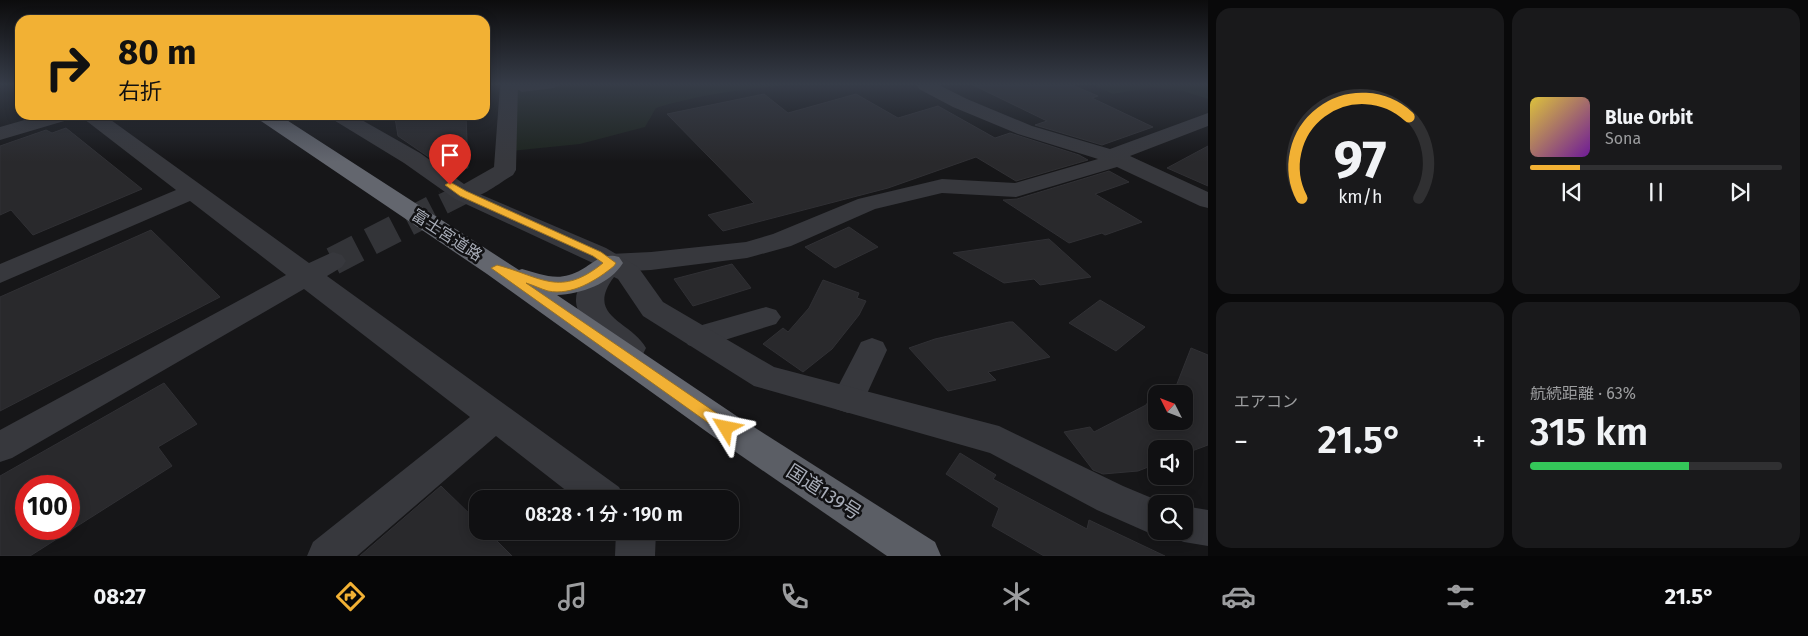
<!DOCTYPE html>
<html lang="ja">
<meta charset="utf-8">
<style>
:root{--surface:#101012;--page:#19191b;--text:#f1f3f6;--muted:#9c9d9f;--line:#303032;--accent:#f2b134}
body{margin:0;font-family:"Fira Sans","Noto Sans JP",sans-serif;background:var(--page);color:var(--text);height:100vh;display:flex;flex-direction:column;font-size:19px;white-space:nowrap}
*{box-sizing:border-box;margin:0}
p{font-size:16px;color:var(--muted)}
.icon{flex:none;width:28px;height:28px;fill:none;stroke:currentColor;stroke-width:2;stroke-linecap:round;stroke-linejoin:round}
.map{position:relative;flex:1;overflow:hidden}
.sheet{display:flex;flex-direction:column;gap:8px;padding:8px;background:#09090a;width:600px}
.sheet>*{flex:none}
.guide{position:absolute;left:15px;top:15px;width:475px;height:105px;border-radius:15px;box-shadow:0 2px 12px #0003,0 0 0 1px var(--line);background:#f2b134;color:#111;overflow:hidden}
.needle{width:32px;rotate:312deg}
.controls{position:absolute;left:1148px;top:385px;display:grid;gap:10px}
.controls a{display:grid;place-items:center;width:45px;height:45px;border-radius:10px;background:var(--surface);box-shadow:0 2px 12px #0003,0 0 0 1px var(--line);font-size:25px}
.speed{position:absolute;left:15px;top:475px;display:flex;gap:10px;font-size:25px;font-weight:700;text-align:center}
.speed>*{display:grid;place-content:center;width:65px;height:65px;border-radius:50%;background:var(--surface);box-shadow:0 2px 12px #0003,0 0 0 1px var(--line);line-height:1}
.speed .limit{border:8px solid #d22;background:#fff;color:#111}
.pin{position:absolute;display:grid;place-items:center;width:42px;height:42px;color:#fff;margin:-51px -21px;border-radius:50% 50% 50% 0;rotate:-45deg;box-shadow:0 0 5px #0007}
.pin .icon{rotate:45deg}
.me{position:absolute;width:55px;margin:-28px;rotate:305deg;stroke-linejoin:round;filter:drop-shadow(0 0 4px #0008)}
.turn{display:flex;align-items:center;gap:18px;height:105px;padding:0 20px;font-size:22px}
.turn .icon{width:65px;height:65px;stroke-width:2.5}
.turn b{display:block;font-size:35px;line-height:42px}
.big{font-size:38px;font-weight:600;line-height:1.1}
.sheet .tile{flex:1;display:flex;flex-direction:column;justify-content:center;gap:8px;min-width:0;padding:0 18px;border-radius:15px;background:var(--page)}
.sheet .dial{align-items:center;gap:0}
.dial svg{height:130px;overflow:visible;fill:none;stroke:var(--line);stroke-width:7;stroke-linecap:round;text-anchor:middle}
.dial text{fill:var(--text);stroke:none}
.song{display:flex;align-items:center;gap:15px}
.cover{width:60px;height:60px;border-radius:8px;background:linear-gradient(135deg,hsl(50 70% 55%),hsl(280 70% 35%))}
.played{height:5px;border-radius:2px;background:linear-gradient(90deg,var(--accent) 20%,var(--line) 20%)}
.keys{display:flex;justify-content:space-around;direction:ltr}
.heat{display:flex;justify-content:space-between;align-items:center;font-size:28px;direction:ltr}
.charge{height:8px;border-radius:4px;background:linear-gradient(90deg,#34c759 63%,var(--line) 0)}
.sheet .tiles{flex:1;display:grid;gap:8px;grid-template-columns:repeat(2,1fr)}
.trip{position:absolute;left:469px;top:490px;width:270px;height:50px;border-radius:15px;background:var(--surface);box-shadow:0 2px 12px #0003,0 0 0 1px var(--line);font-weight:600;line-height:50px;text-align:center}
.tabs{display:flex;height:80px;justify-content:space-around;align-items:center;background:#060607;color:var(--muted)}
.tabs .icon{width:35px;height:35px}
.tabs .active{color:var(--accent)}
.tabs b{font-size:22px;color:var(--text)}
main{display:flex;flex:1;min-height:0}
.map>svg:first-child{display:block}
</style>
<main>
<div class="map">
<svg width="1208" height="556" viewBox="0 0 1208 556">
<rect width="100%" height="100%" fill="#161618"/>
<path fill="#1c231d" d="M513,85H788C743,89 699,95 656,108L645,127L580,144L511,151Z
M1094,85H1208V99L1183,91L1153,87L1113,94Z"/>
<path fill="#29292c" stroke="#303034" fill-rule="evenodd" d="M973,85H1072L1098,96L1092,98L1153,127L1102,145L1035,125L1047,121Z
M764,94L788,113L856,94L898,118L938,106L995,138L1010,133L1079,155L1088,160L1016,181L976,157L888,188L723,231L708,215L754,203L667,114Z
M423,115H466L468,168L449,171L398,136L395,118Z
M66,128L142,189L33,235L11,210L0,215V146L46,130L52,133Z
M1208,146V186L1167,168Z
M1109,171L1129,182L1095,194L1142,222L1105,235L1102,233L1069,243L1003,200L1017,199Z
M849,227L878,247L835,268L805,247Z
M151,230L220,297L0,411V297Z
M1049,239L1091,277L1040,285L1034,279L1004,283L953,253Z
M732,264L751,288L693,306L674,279Z
M823,280L859,293L857,298L866,301L859,315L832,349L803,372L763,344L783,328L788,332L809,308Z
M1100,300L1145,327L1116,351L1069,323Z
M1009,322H1013L1050,357L988,372L996,380L948,391L909,348L935,339Z
M1191,348L1208,355V445L1184,454V449H1156V464L1138,471L1103,474L1093,470L1064,432L1090,427L1094,432L1146,405L1157,388L1168,394H1156V421H1184V394H1173Z
M164,383L197,424L158,447L172,466L30,556H0V476ZM26,486H69V529H26Z
M960,453L996,475L993,479L1087,529L1089,520L1165,556H1044L992,526L999,508L946,474Z
M441,486L478,522V531H487L512,556H360Z"/>
<g fill="none" stroke-linecap="round" stroke-linejoin="round">
<path stroke="#333438" stroke-width="21" stroke-dasharray="21 11" stroke-linecap="butt" d="M443,204L463,194"/>
<path stroke="#333438" stroke-width="28" stroke-dasharray="28 14" stroke-linecap="butt" d="M333,261L445,203"/>
<path fill="#37383d" fill-rule="evenodd" d="M510,85H559L554,88L522,92Z"/>
<path fill="#37383d" fill-rule="evenodd" d="M500,85H518L516,170L513,175C496,185 475,204 455,199L404,163L332,119L329,115H353L420,153L464,184L494,167Z
M917,85H939L967,99L1032,126L1110,149L1208,113V126L1130,156L1208,192V208L1200,206L1117,167L1016,197L942,193L875,209L791,246L747,258L651,270L610,272L601,269L597,263L601,257L610,254L651,252L746,242L773,234L858,199L942,179L1015,183L1098,159L1018,134L953,107L919,89Z
M766,307L776,310L781,317L776,324L699,348L688,345L684,337L688,329Z
M872,338L883,342L887,350L860,409L848,413L836,409L831,400L857,350L861,342Z"/>
<path fill="#37383d" fill-rule="evenodd" d="M42,115H74L71,119L0,140V127Z
M81,115H104L309,263L333,252L342,255L346,261L342,267L327,276L619,487L625,499H577L496,436L357,556H307L313,542L470,417L304,289L12,458L0,462V430L286,275L190,201L0,283V264L176,190L84,119Z
M463,187L606,248L638,267L663,302L774,367L999,426L1123,486L1166,504H1156V531H1184V506L1208,510V546L1184,542L1170,537L1168,531L1156,536L1097,510L990,453L754,386L643,316L618,279L614,277C584,317 632,321 646,348L642,356C639,357 634,359 631,359C611,359 577,321 576,302C575,288 586,275 595,264L455,199L451,194L455,189Z
M616,531H656L655,556H615Z"/>
<path fill="#5b5e65" fill-rule="evenodd" d="M726,413L738,417L935,542L941,556H887L714,437L709,427L714,417Z"/>
<path fill="#63666e" fill-rule="evenodd" d="M255,115H279L519,270L522,269C537,273 553,280 569,275C590,270 597,251 619,257L623,263C610,284 581,294 557,295L738,417L743,427L738,437L726,441L714,437L487,274L258,119Z"/>
</g>
<linearGradient id="sky" x2="0" y2="1"><stop stop-color="#0c0c0d"/><stop offset="0.52" stop-color="#363c48"/><stop offset="1" stop-color="#363c48" stop-opacity="0"/></linearGradient>
<rect width="1208" height="162" fill="url(#sky)"/>
<path fill="#f2b134" stroke="#9d7322" d="M450,182L466,191L601,252L616,263L614,266C597,280 572,296 548,291C541,289 533,285 526,283L731,423L733,428L731,432L726,433L721,432L491,268L497,265C542,277 560,298 603,263L593,256L460,196L445,185Z"/>
<g text-anchor="middle" dominant-baseline="central" stroke-width="5" stroke-linejoin="round" paint-order="stroke">
<g font-size="16" fill="#a8adb8" stroke="#111113">
<text transform="translate(447 235) rotate(33)">富士宮道路</text>
</g>
<g font-size="19" fill="#a8adb8" stroke="#111113">
<text transform="translate(824 492) rotate(33)">国道139号</text>
</g>
</g>
</svg>
<div class="controls">
<a><svg class="needle" viewBox="-14 -14 28 28"><path d="M0-13l5 13h-10z" fill="#e53935"/><path d="M0 13l5-13h-10z" fill="#9c9d9f"/></svg></a>
<a><svg class="icon" aria-label="sound" viewBox="0 0 24 24"><path d="M4 9h4l5-4v14l-5-4H4zM17 9q2 3 0 6"/></svg></a>
<a><svg class="icon" aria-label="search" viewBox="0 0 24 24"><circle cx="10" cy="10" r="6"/><path d="M15 15l6 6"/></svg></a>
</div>
<div class="speed"><div class="limit">100</div></div>
<div class="pin" style="left:450px;top:185px;background:#d93025"><svg class="icon" aria-label="arrive" viewBox="0 0 24 24"><path d="M6 21V4h12l-3 4 3 4H6"/></svg></div>
<svg class="me" style="left:726px;top:428px" viewBox="-20 -20 40 40"><path d="M0-17L14 15 0 8-14 15z" fill="#f2b134" stroke="#fff" stroke-width="4"/></svg>
<div class="trip">08:28 · 1 分 · 190 m</div>
<div class="guide">
<div class="turn"><svg class="icon" aria-label="right" viewBox="0 0 24 24"><path d="M7 20v-9h11M14 6l5 5-5 5"/></svg><div><b>80 m</b>右折</div></div>
</div>
</div>
<section class="sheet">
<div class="tiles">
<div class="tile dial"><svg viewBox="0 0 100 80">
<path d="M14 69A42 42 0 1 1 86 69"/>
<path d="M14 69A42 42 0 0 1 80 19" stroke="#f2b134"/>
<text x="50" y="56" font-size="32" font-weight="700">97</text>
<text x="50" y="72" font-size="11">km/h</text>
</svg></div>
<div class="tile">
<div class="song"><i class="cover"></i><div><b>Blue Orbit</b><p>Sona</p></div></div>
<div class="played"></div>
<div class="keys"><svg class="icon" aria-label="previous" viewBox="0 0 24 24"><path d="M18 5L8 12l10 7zM5 5v14"/></svg><svg class="icon" aria-label="pause" viewBox="0 0 24 24"><path d="M8 5v14M16 5v14"/></svg><svg class="icon" aria-label="next" viewBox="0 0 24 24"><path d="M6 5l10 7-10 7zM19 5v14"/></svg></div>
</div>
<div class="tile"><p>エアコン</p>
<div class="heat"><a>−</a><b class="big">21.5°</b><a>+</a></div>
</div>
<div class="tile"><p>航続距離 · 63%</p><b class="big">315 km</b><div class="charge"></div></div>
</div>
</section>
</main>
<nav class="tabs">
<b>08:27</b>
<svg class="icon active" aria-label="directions" viewBox="0 0 24 24"><path d="M12 3l9 9-9 9-9-9zM9 14v-3h6M13 9l2 2-2 2"/></svg>
<svg class="icon" aria-label="music" viewBox="0 0 24 24"><path d="M9 18V5l10-2v13"/><circle cx="6" cy="18" r="3"/><circle cx="16" cy="16" r="3"/></svg>
<svg class="icon" aria-label="phone" viewBox="0 0 24 24"><path d="M5 4h4l2 5-3 2q2 4 5 5l2-3 5 2v4C11 20 4 13 5 4z"/></svg>
<svg class="icon" aria-label="climate" viewBox="0 0 24 24"><path d="M12 3v18M4 7l16 10M4 17L20 7"/></svg>
<svg class="icon" aria-label="car" viewBox="0 0 24 24"><path d="M5 17H2v-5l4-1 3-4h7l3 4 3 1v5h-3M9 17h6M6 11h13"/><circle cx="7" cy="17" r="2"/><circle cx="17" cy="17" r="2"/></svg>
<svg class="icon" aria-label="filters" viewBox="0 0 24 24"><path d="M4 7h16M4 17h16"/><circle cx="9" cy="7" r="2"/><circle cx="15" cy="17" r="2"/></svg>
<b>21.5°</b>
</nav>
